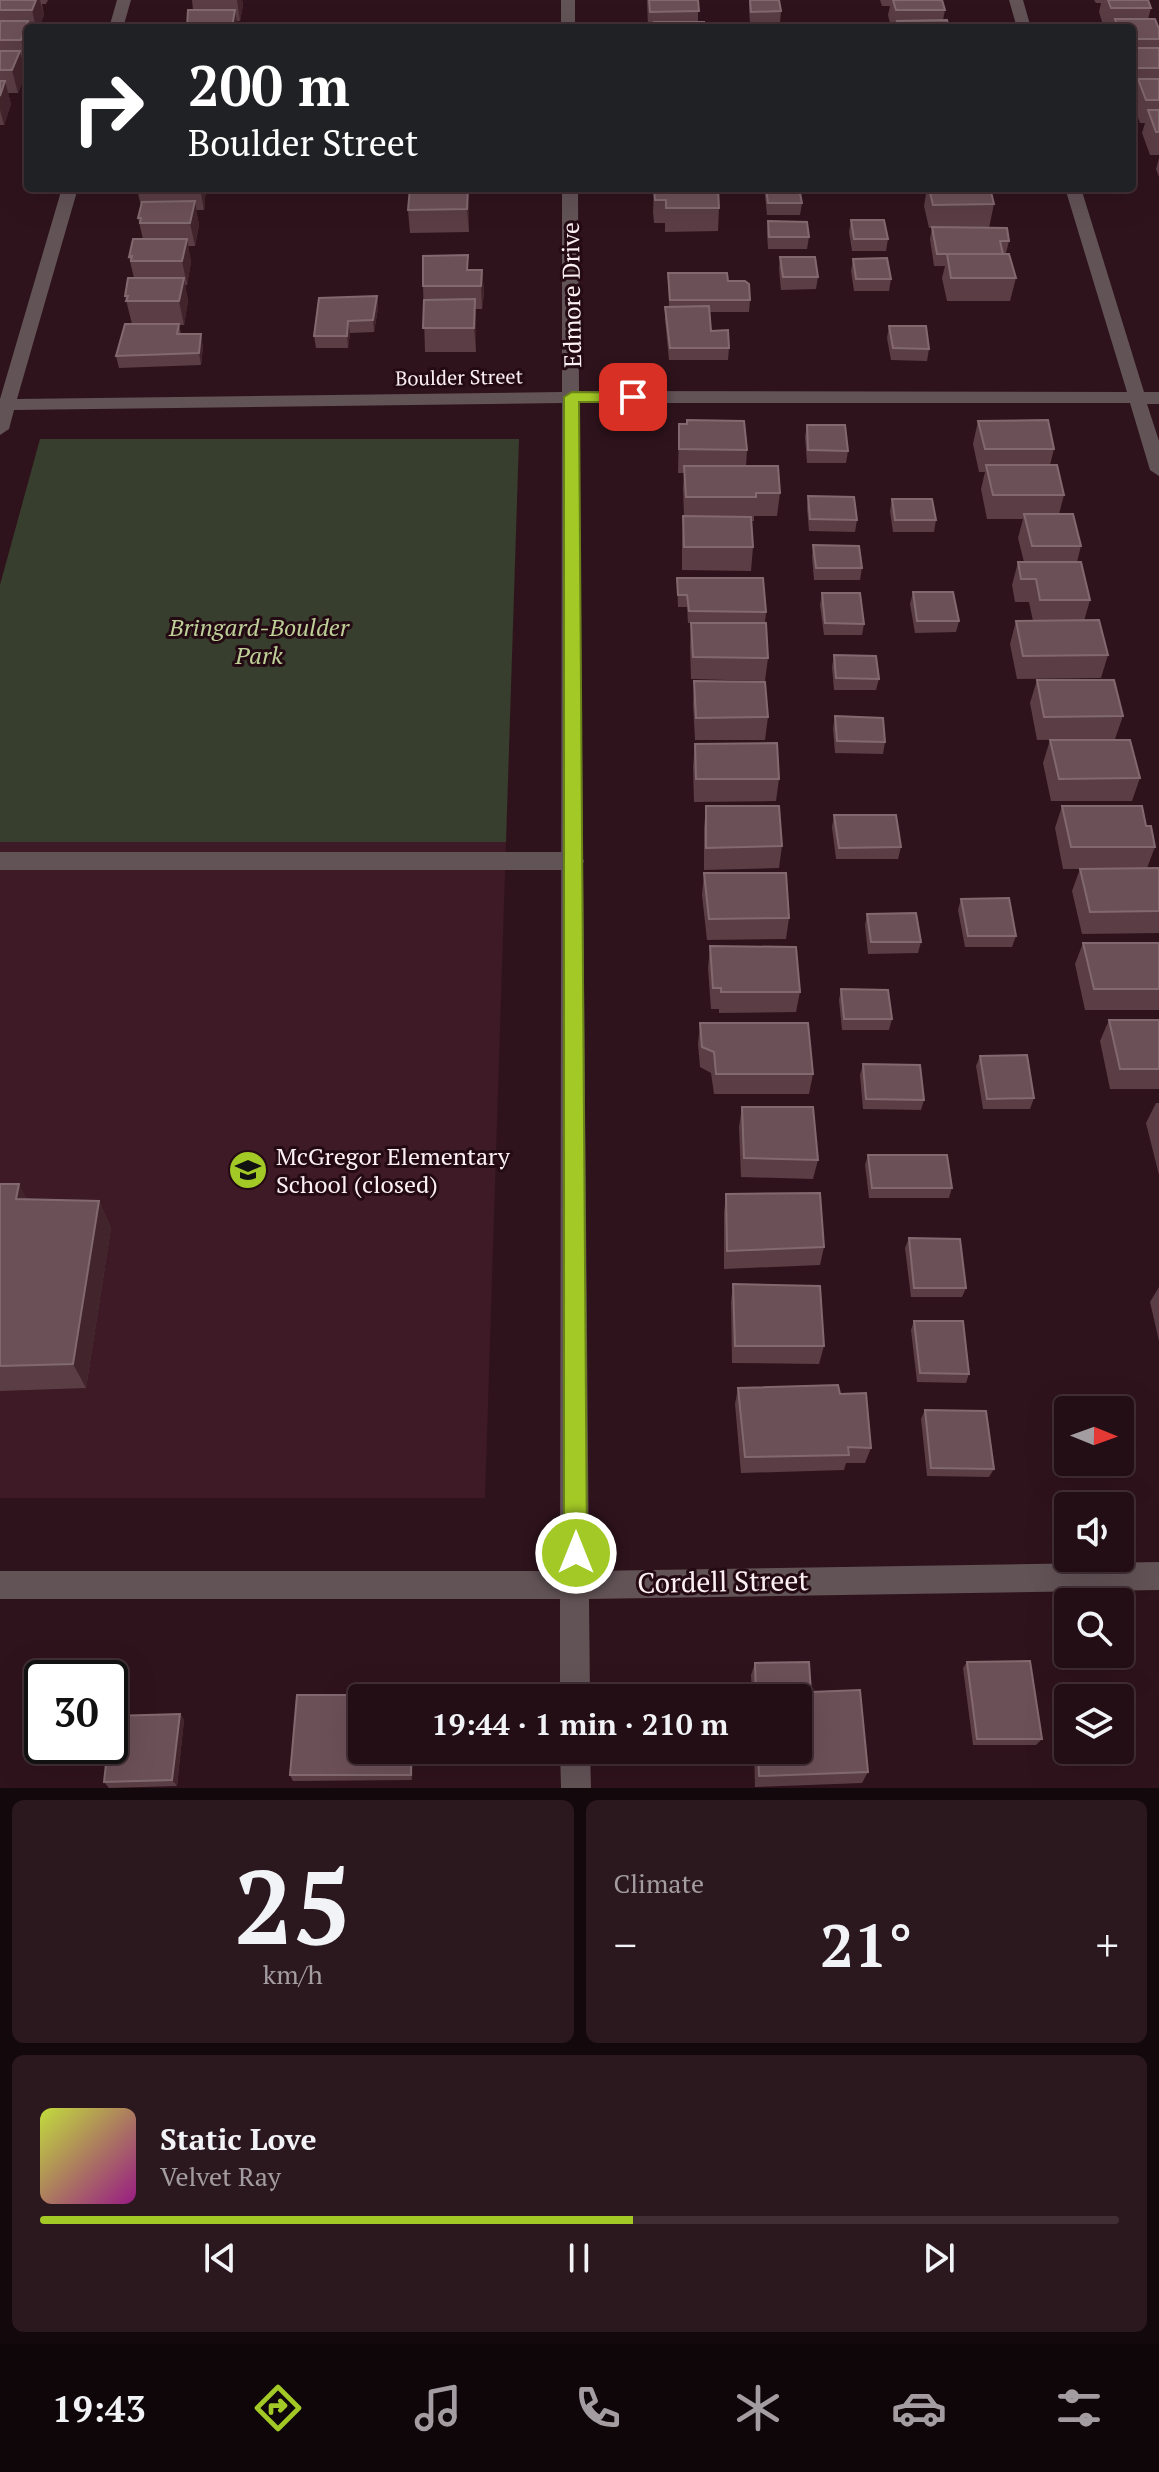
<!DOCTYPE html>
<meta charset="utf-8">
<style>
:root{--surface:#230e15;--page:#2b171e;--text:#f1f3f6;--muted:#a39ca0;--line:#402e34;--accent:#a3c926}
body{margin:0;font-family:"PT Serif",serif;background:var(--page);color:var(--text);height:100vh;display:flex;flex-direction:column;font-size:30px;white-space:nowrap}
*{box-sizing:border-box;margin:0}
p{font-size:26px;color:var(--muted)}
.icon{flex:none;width:44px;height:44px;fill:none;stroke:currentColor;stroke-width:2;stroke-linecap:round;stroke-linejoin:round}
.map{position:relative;height:1788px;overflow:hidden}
.drawer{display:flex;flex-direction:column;gap:12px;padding:12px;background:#13080c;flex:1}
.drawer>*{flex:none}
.banner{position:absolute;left:24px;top:24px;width:1112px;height:168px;border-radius:8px;box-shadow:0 8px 32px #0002,0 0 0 2px var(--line);background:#202124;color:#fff;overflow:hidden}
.needle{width:52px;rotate:91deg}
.controls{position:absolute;left:1054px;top:1396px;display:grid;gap:16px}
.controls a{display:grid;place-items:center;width:80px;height:80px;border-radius:8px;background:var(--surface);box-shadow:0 8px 32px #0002,0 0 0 2px var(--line);font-size:40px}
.speed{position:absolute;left:24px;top:1660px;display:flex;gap:16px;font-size:40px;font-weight:700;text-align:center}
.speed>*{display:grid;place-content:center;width:104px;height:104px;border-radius:50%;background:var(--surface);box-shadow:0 8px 32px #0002,0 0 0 2px var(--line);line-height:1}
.speed .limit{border:4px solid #111;border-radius:12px;background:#fff;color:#111}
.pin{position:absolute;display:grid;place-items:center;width:68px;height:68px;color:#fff;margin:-34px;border-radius:16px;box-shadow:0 4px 12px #0006}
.me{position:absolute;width:88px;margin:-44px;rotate:0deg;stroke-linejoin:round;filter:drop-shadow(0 0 6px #0008)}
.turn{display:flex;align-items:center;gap:28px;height:168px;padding:0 32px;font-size:36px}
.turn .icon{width:104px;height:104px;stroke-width:2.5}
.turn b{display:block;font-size:56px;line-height:68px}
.big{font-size:60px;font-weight:600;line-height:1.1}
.drawer .tile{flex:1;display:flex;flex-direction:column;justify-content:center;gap:12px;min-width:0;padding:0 28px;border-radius:12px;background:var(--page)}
.drawer .dial{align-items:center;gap:0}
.dial b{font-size:104px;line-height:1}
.song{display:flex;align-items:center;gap:24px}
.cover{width:96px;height:96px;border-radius:12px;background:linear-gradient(135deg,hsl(70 70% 55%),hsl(310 70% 35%))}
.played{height:8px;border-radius:4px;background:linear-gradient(90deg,var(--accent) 55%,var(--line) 55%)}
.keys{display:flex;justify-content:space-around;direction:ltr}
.heat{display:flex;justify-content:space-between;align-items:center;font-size:44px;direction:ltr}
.drawer .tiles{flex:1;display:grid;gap:12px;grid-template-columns:1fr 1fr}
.tile:last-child{grid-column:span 2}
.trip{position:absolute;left:348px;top:1684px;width:464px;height:80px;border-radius:8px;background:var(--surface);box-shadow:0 8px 32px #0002,0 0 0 2px var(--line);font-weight:600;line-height:80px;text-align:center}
.tab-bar{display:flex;height:128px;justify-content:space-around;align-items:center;background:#0e0608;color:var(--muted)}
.tab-bar .icon{width:56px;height:56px}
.tab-bar .current{color:var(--accent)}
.tab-bar b{font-size:36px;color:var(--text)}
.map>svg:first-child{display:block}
</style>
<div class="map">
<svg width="1159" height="1788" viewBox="0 0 1159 1788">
<rect width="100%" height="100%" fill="#2f131c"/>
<path fill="#3d1a25" d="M0,842H506L485,1498H0Z"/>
<path fill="#383e2d" d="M40,439H519L506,842H0V585Z"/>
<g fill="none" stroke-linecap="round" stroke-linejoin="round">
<path fill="#625357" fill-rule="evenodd" d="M0,852H573L581,855L584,861L581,867L573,870H0Z"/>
<path fill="#625357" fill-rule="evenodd" d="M117,0H131L123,28H109Z
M561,0H575V28H561Z
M1009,0H1023L1031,28H1017Z
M62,188H78L17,399L562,392V188H578L579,391L1127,392L1065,188H1081L1144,392H1159V404H1147L1159,441V476L1150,470L1130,403H579L589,1571L1159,1562V1590L589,1599L590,1698H560V1599H0V1571H560L562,403L14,410L9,429L0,435V399Z
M560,1750H590L591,1788H561Z"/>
</g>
<path fill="#5a3d45" d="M0,0H48L46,4H42L44,15L39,28H28V59L27,63H23L26,74L18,93H8L11,104L4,125H0Z
M192,0H242L243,5L240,21H236L238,28H187L188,10H193Z
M647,0H698V22L704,28H648Z
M749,0L781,11L780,23H750L749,9Z
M880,0H942L945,10L943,20L949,28H891L888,15L890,6H882Z
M1094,0H1148L1151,8L1148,19L1159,29V155H1150L1142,133L1145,123H1140L1132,102L1135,91H1132V28H1104L1099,12L1101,3H1096Z
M1159,158V177L1156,169Z
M137,188H206L204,210H196L199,225L195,246H188L191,262L187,285H185L188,301L184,325H179L181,334L203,346L201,365L119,368L116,356L132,324L125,296L134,278L129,257L143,239L138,218L141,207Z
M659,188H718L719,208L718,231L665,232V223H654L653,212L654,189Z
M765,188H799L802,203L800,215H767L765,196Z
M927,188H990L994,204L989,228L1009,241L1006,253L1016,278L1010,301H947L942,278L945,266H934L930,239L932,228H929L924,206Z
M469,206V232L410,233L408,210Z
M851,220L888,239L886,251H852L849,232Z
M768,221L809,237L807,249H768L767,233Z
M780,257L818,277L816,289L781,290L779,269Z
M853,259L891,279L889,291H854L851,271Z
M468,270H482L484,293L482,309H476V352H425L423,286Z
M668,273L728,281L750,300L749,312H709L711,331L729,348L728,360H669L665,319V307H669Z
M377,296L378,308L374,332L350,333L348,348H316L314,336Z
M889,326L929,349L927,361L891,360L887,338Z
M978,421L1054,449L1050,465L1064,495L1059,514L1081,546L1077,562L1090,600L1084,621L1108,655L1101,678L1017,679L1010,644L1016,621H1033L1029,602H1015L1012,585L1018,562H1024L1018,538L1023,519H987L981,489L985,472H979L973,444Z
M679,424L747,450L746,466L780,493L777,516H754V521H751L753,547L751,571L682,570V540L683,516H684L683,489L684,473H678Z
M807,425L848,451L846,463H807L805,437Z
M808,496L857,520L855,532L809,531L807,508Z
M892,499L936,520L934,532H893L890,511Z
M813,545L862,568L860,580H814L812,557Z
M677,578L766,612L765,623L768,658L765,681L691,679L690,646L691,623H688L687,607H678Z
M913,592L959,621L956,632L915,633L910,604Z
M822,593L864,624L862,635H824L820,605Z
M834,655L879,679L876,690H834L832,667Z
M1037,680L1123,716L1115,739L1037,740L1030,703Z
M694,681L768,717L765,740H695L693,704Z
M835,716L885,742L883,754L835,753L833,728Z
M1050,740L1140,778L1132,801H1051L1043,763Z
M695,744L779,779L776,801L694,802L693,767Z
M706,806L782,846L779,868L704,870V828Z
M1062,806L1146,826L1155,847L1147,868H1159V933L1082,934L1072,891L1080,869H1063L1055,828Z
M834,815L901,847L898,859H836L832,827Z
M704,873L789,918L786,939L707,940L702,895Z
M961,899L1016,936L1012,947H965L958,910Z
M867,914L921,942L918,953L868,954L865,925Z
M1083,943H1159V1010H1085L1075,964Z
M710,946L800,992L796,1012L719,1013V1009H711L708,968Z
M841,989L892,1019L889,1030H842L839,1000Z
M1109,1020H1159V1089H1110L1100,1041Z
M700,1023L813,1074L809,1094H714L711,1073L700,1067L698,1044Z
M980,1056L1034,1098L1030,1109H983L976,1066Z
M863,1064L924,1100L921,1110L863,1109L860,1075Z
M1156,1103H1159V1175L1146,1123Z
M742,1107L818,1160L813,1179L741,1177L739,1127Z
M868,1155L952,1188L949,1198H869L865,1165Z
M0,1184L27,1199L99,1201L111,1228L86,1388L0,1391Z
M726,1194L824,1247L820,1265L724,1269V1213Z
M909,1238L966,1288L962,1297H911L905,1248Z
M733,1284L824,1346L819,1364L732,1363L731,1302Z
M1159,1287V1341L1150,1302Z
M914,1321L969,1374L966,1383L917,1382L911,1330Z
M738,1388L840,1394L871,1448L865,1463H846L844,1470L741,1473L735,1404Z
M925,1410L994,1469L989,1477L927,1476L921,1419Z
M967,1662L1042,1739L1036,1745H973L963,1668Z
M755,1663L811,1692L868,1772L862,1783L755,1787L754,1750H798V1698H752L751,1675Z
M297,1695H397L398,1698H362V1750H413L412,1780L293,1781L290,1775Z
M180,1714L184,1720L177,1786L109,1788L104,1782Z"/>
<path fill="#42242d" d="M36,0H40L44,15L39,28H36L32,10Z
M237,0H242L243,5L240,21Z
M235,10L238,28H232V27Z
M28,21L30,28H28V59L27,63L21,40Z
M20,51L26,74L18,93L12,70Z
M5,81L11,104L4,125L0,110V96Z
M200,188H206L204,210Z
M468,188L469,206V232L467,209Z
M195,201L199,225L195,246L190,223Z
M187,239L191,262L187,285L182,261Z
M482,270L484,293L482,309L481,286Z
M184,278L188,301L184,325L179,301Z
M377,296L378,308L374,332L373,320Z
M475,299L476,323V352L474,328Z
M348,321L350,333L348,348L347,336Z
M201,334L203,346L201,365L199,353Z
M19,1184L33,1211L16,1199Z
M99,1201L111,1228L86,1388L73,1364Z
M180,1714L184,1720L177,1786L172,1780Z
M411,1750H413L412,1780L411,1775Z"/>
<path fill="#6c5058" stroke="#826970" stroke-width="2" d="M0,0H36L32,10H0Z
M649,0H698L699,11L650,12Z
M750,0H779L781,11L751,12Z
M893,0H942L945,10H896Z
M1108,0H1148L1151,8H1111Z
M188,10H235L232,27H187Z
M1115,19H1155L1159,29V39H1132V28H1118Z
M947,20L949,28H899L897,21Z
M0,21H28L21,40H0Z
M654,22H704V28H655Z
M813,26H843L844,28H813Z
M1132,48H1159V68H1137L1132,53Z
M0,51H20L12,70H0Z
M1138,79H1159V100H1146Z
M0,81H5L0,96Z
M1148,110H1159V132H1156Z
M410,188H468L467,209L408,210Z
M660,188H718L719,208H666V200H655L654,189Z
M766,188H799L802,203H768Z
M929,188H990L994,204L933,205Z
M195,201L190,223H140L141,218H138L142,202Z
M851,220H884L888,239H854Z
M768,221L807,222L809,237H769Z
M932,227L1007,228L1009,241H1000L1003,254H937Z
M133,239H187L182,261H131L132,256L129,257Z
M947,254H1009L1016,278H951Z
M468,255L467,270H482L481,286H423V256Z
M780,257H815L818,277H783Z
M887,258L891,279H856L853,259Z
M668,273H727L728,281H745L749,284L750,300H670Z
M128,278H184L179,301H126L128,296H125Z
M377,296L373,320L348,321L347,336H314L319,298Z
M475,299L474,328H423L424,300Z
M709,306L711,331L728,330L729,348H670L665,307Z
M125,324H179L177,334H201L199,353L116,356Z
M889,326H926L929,349L893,348Z
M687,420L744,421L747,450L679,449V424H687Z
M1048,420L1054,449H985L978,421Z
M807,425H845L848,451L808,450Z
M986,465H1057L1064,495H993Z
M684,466H778L780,493H756V497H686Z
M808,496L854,497L857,520L810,519Z
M892,499H932L936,520H895Z
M1024,514H1073L1081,546H1032Z
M683,516L751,517L753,547H684Z
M813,545L859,546L862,568H816Z
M1018,562H1081L1090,600H1040L1036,579H1021Z
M677,578H763L766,612L689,611L687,595H678Z
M913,592H953L959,621H917Z
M822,593H860L864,624L825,623Z
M1099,620L1108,655L1023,656L1016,621Z
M691,623H766L768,658L693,657Z
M834,655L876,656L879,679L836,678Z
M1037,680H1114L1123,716L1044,717Z
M694,681L765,682L768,717L696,718Z
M835,716L883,718L885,742L837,741Z
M1050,740H1130L1140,778L1059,779Z
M777,743L779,779H696L695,744Z
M706,806H779L782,846L706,848Z
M1062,806H1142L1146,826H1151L1155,847H1071Z
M834,815H896L901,847L839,848Z
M1159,868V911L1090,912L1080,869Z
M704,873H786L789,918L709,919Z
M1009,898L1016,936H968L961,899Z
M916,913L921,942H871L867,914Z
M1083,943H1159V989H1094Z
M710,946L796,947L800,992H721V988H713Z
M841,989L888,990L892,1019H844Z
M1109,1020H1159V1069H1120Z
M700,1023H808L813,1074H716L714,1052L702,1047Z
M1027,1055L1034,1098L987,1099L980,1056Z
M863,1064L920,1065L924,1100L866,1099Z
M742,1107H813L818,1160L744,1158Z
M868,1155H947L952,1188H872Z
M0,1184H19L16,1199L99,1201L73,1364L0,1366Z
M820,1193L824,1247L727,1251L726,1194Z
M909,1238L960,1239L966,1288H914Z
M733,1284L820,1286L824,1346H735Z
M914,1321H963L969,1374L920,1373Z
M838,1385L840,1394L866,1393L871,1448L848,1447L849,1455L745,1457L738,1388Z
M925,1410L986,1411L994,1469L931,1468Z
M1030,1661L1042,1739H977L967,1662Z
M809,1662L811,1692L860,1690L868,1772L759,1776L758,1750H798V1698H756L755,1663Z
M297,1695H397V1698H362V1750H411V1775H290Z
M180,1714L172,1780L104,1782L108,1746H110L112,1716Z"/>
<path fill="#a3c926" stroke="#6a8319" stroke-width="2" d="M572,392L633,393L640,397L633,402H579L587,1553L584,1561L576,1565L568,1561L564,1553V397Z"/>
<defs>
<g id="school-disc" transform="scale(2)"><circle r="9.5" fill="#a3c926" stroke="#240a13"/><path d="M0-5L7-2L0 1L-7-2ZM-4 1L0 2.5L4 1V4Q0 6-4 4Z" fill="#111"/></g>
</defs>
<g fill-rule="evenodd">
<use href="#school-disc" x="248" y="1170"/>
</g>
<g text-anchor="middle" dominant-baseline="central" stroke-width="6" stroke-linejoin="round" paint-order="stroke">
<g font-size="20" fill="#fcf0f3" stroke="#240a13">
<text transform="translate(459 377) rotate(-1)">Boulder Street</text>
</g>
<g font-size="24" fill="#fcf0f3" stroke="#240a13">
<text transform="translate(571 295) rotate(-91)">Edmore Drive</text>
</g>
<g font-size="24" font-style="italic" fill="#bed098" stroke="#240a13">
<text x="259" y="627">Bringard-Boulder<tspan x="259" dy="28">Park</tspan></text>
</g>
<g font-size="24" fill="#fcf0f3" stroke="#240a13" text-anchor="start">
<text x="276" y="1156">McGregor Elementary<tspan x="276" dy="28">School (closed)</tspan></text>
</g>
<g font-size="28" fill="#fcf0f3" stroke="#240a13">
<text transform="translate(723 1581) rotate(-1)">Cordell Street</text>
</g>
</g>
</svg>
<div class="controls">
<a><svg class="needle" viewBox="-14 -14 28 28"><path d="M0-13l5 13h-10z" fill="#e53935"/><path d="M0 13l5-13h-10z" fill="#a39ca0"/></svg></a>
<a><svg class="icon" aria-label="sound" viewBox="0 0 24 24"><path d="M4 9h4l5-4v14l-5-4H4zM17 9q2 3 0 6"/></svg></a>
<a><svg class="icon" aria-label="search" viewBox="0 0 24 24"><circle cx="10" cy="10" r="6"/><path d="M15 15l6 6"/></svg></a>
<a><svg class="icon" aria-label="layers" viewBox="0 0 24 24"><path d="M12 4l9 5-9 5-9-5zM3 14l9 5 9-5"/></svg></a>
</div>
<div class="speed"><div class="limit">30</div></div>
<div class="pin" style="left:633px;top:397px;background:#d93025"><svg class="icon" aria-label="arrive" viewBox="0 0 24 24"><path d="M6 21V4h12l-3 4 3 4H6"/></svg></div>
<svg class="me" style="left:576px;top:1553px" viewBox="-20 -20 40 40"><circle r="17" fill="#a3c926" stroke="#fff" stroke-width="3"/><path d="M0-11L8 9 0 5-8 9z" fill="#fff"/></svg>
<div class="trip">19:44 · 1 min · 210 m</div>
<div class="banner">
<div class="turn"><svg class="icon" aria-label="right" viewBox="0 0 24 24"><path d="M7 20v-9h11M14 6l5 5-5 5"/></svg><div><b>200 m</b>Boulder Street</div></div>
</div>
</div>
<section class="drawer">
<div class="tiles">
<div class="tile dial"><b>25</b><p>km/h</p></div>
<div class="tile"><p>Climate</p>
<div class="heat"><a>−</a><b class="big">21°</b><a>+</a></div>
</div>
<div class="tile">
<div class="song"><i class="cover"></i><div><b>Static Love</b><p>Velvet Ray</p></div></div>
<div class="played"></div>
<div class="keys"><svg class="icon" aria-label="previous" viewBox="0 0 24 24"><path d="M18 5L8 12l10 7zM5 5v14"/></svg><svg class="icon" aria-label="pause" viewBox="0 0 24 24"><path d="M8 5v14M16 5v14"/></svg><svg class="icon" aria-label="next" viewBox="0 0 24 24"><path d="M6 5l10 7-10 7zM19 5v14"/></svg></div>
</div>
</div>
</section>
<nav class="tab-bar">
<b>19:43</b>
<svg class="icon current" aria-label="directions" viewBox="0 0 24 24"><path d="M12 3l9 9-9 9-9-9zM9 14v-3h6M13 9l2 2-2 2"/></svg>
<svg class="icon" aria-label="music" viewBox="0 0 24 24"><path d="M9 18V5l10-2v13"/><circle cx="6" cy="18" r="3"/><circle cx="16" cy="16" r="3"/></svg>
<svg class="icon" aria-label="phone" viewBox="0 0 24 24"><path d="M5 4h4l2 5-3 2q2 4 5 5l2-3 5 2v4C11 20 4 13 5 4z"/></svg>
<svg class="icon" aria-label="climate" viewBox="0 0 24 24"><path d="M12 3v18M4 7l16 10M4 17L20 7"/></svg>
<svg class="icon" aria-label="car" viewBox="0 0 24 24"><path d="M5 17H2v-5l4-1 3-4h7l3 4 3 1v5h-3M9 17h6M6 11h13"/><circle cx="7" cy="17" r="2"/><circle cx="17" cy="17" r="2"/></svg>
<svg class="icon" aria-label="filters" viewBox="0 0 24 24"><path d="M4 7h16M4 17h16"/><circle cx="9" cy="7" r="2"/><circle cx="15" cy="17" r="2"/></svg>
</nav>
